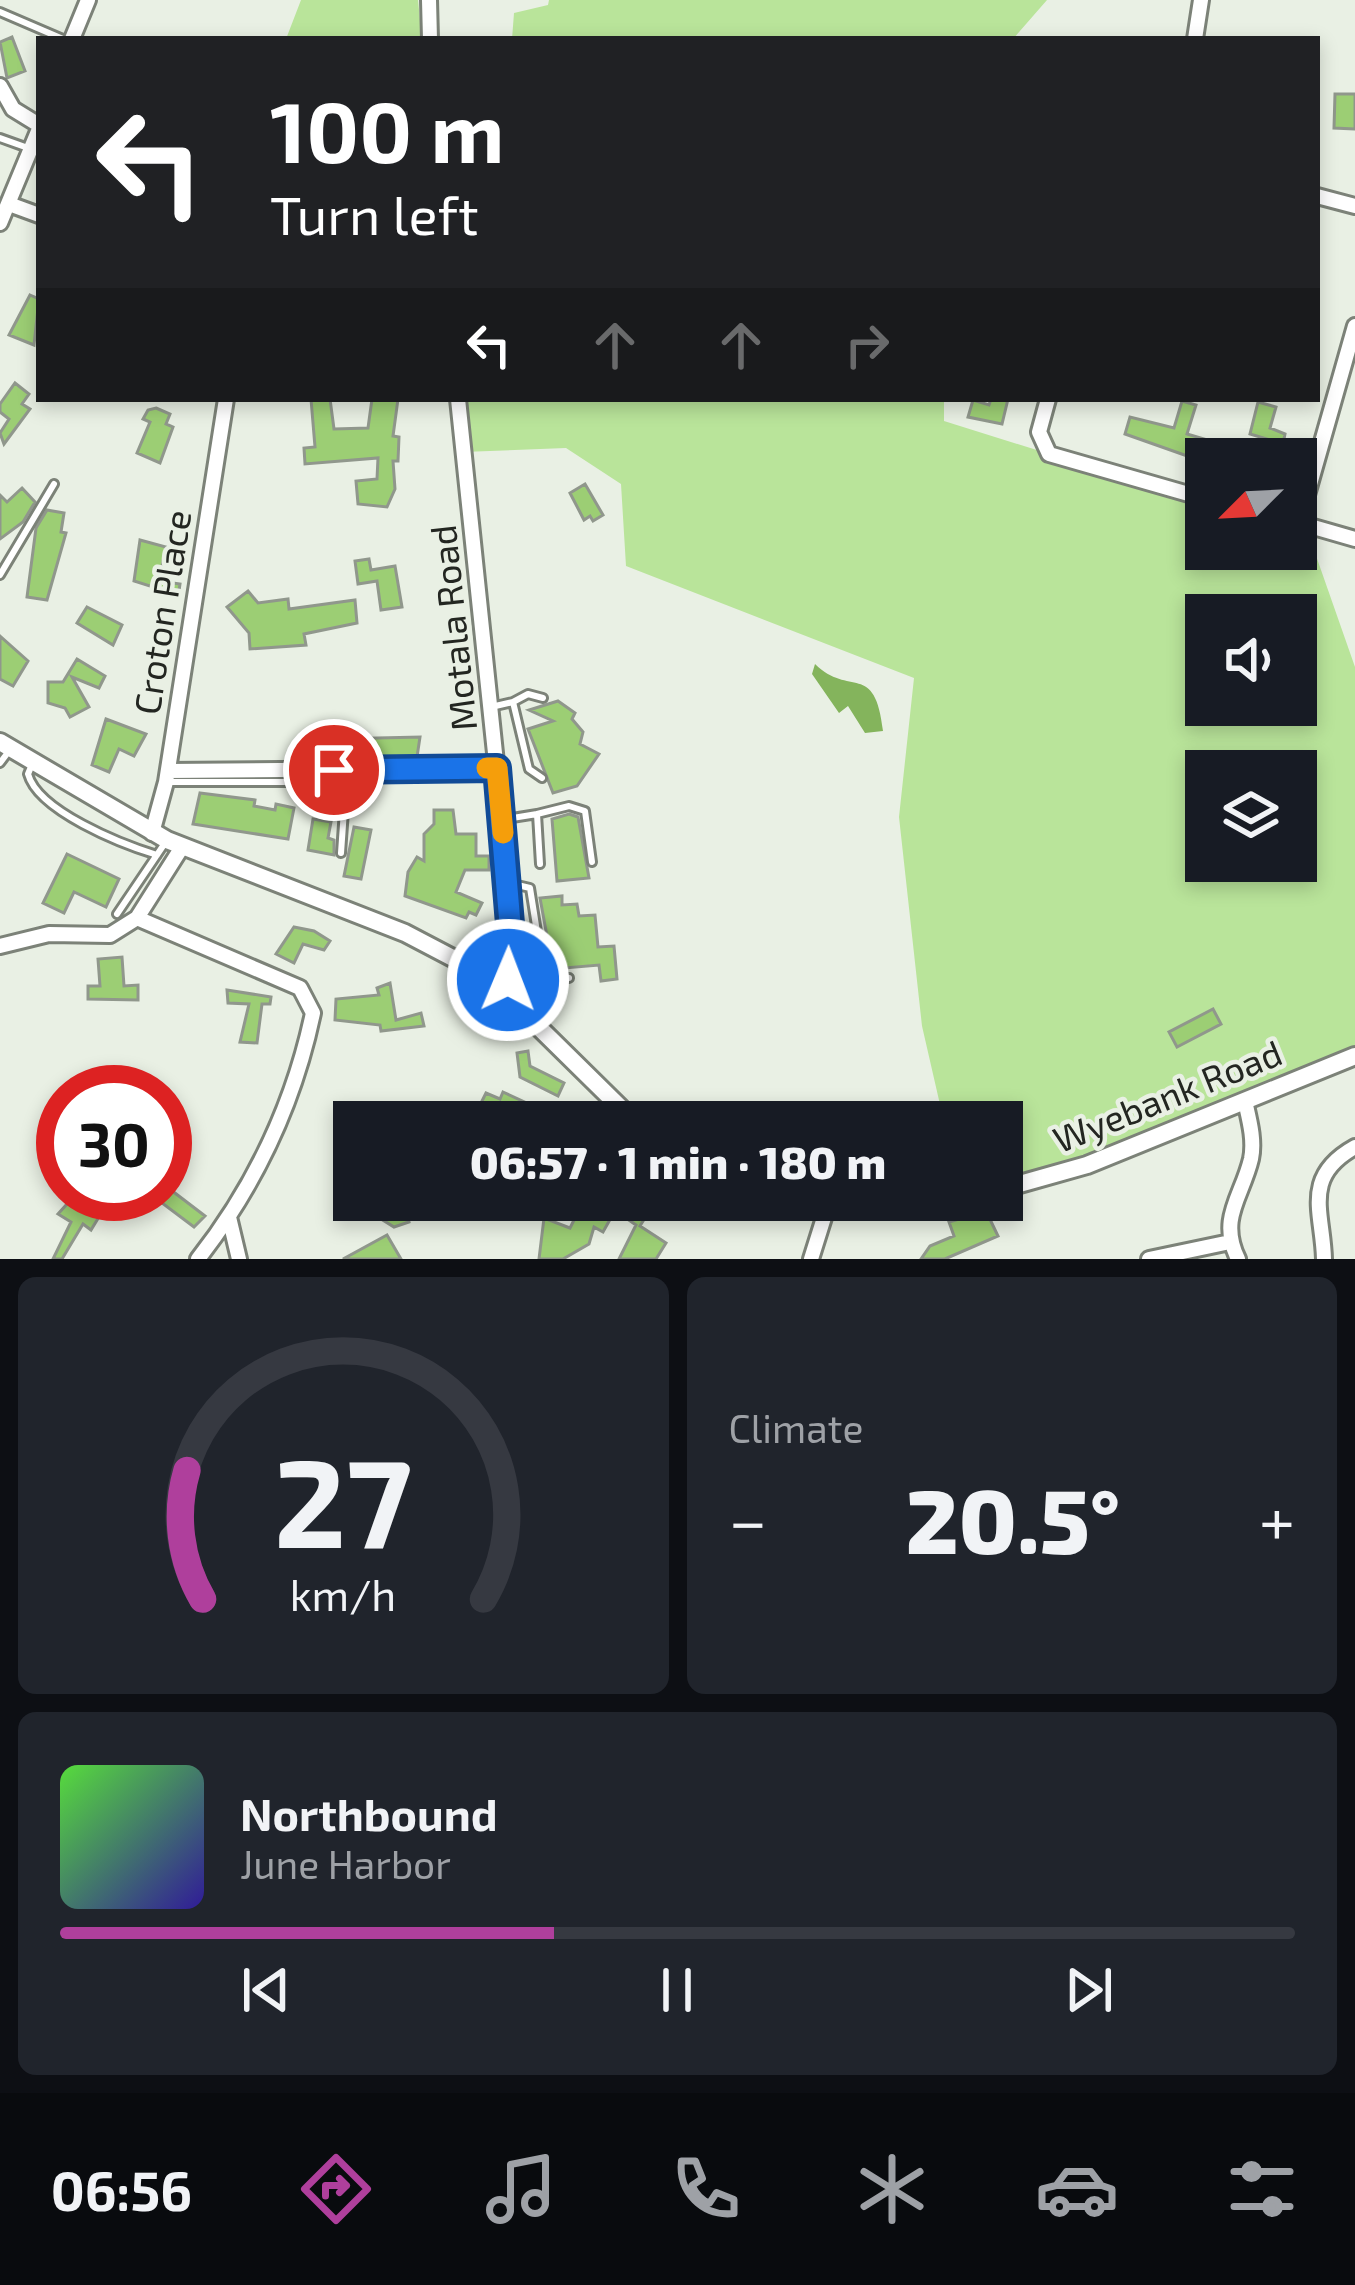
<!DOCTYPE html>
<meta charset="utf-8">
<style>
:root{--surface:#171b24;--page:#20242c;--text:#f1f3f6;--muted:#9ea1a6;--line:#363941;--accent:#af3f9c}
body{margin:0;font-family:"Exo 2",sans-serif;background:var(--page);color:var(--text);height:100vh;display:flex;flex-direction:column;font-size:45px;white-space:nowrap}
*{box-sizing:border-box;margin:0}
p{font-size:39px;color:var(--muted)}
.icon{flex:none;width:66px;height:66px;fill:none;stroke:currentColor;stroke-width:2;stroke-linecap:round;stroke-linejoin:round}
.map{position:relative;height:1259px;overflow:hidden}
.details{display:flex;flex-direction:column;gap:18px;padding:18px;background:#0d0f14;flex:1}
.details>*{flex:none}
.hud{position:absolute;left:36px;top:36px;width:1284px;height:366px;border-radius:0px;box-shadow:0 6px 18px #0003;background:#202124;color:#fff;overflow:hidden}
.needle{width:78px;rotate:246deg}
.buttons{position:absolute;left:1185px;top:438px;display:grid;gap:24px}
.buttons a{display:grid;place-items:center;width:132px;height:132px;border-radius:0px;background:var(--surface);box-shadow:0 6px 18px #0003;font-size:60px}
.speed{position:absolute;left:36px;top:1065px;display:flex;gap:24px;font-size:60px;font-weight:700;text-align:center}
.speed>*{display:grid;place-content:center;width:156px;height:156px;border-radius:50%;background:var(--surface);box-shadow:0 6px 18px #0003;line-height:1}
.speed .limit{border:18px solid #d22;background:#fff;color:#111}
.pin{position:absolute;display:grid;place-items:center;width:102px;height:102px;color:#fff;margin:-51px;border:6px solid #fff;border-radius:50%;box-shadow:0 3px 12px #0007}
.me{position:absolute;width:132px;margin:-66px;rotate:1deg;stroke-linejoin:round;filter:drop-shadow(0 0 9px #0008)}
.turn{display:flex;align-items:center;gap:42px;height:252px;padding:0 36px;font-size:54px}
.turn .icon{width:156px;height:156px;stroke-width:2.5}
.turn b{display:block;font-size:84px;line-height:102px}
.lanes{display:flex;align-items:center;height:114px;padding:0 36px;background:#0003;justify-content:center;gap:60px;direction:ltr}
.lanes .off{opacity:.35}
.big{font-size:90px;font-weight:800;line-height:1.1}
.details .card{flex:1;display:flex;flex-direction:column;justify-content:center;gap:18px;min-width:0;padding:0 42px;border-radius:18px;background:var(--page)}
.details .dial{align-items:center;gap:0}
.dial svg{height:312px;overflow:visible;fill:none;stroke:var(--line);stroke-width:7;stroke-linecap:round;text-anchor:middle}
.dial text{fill:var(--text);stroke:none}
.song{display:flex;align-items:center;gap:36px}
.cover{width:144px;height:144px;border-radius:18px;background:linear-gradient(135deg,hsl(110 70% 55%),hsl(250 70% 35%))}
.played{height:12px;border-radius:6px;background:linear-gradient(90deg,var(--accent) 40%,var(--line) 40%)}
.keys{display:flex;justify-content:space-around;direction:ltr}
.heat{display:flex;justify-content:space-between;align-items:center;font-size:66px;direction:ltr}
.details .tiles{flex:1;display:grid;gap:18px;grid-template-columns:1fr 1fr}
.card:last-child{grid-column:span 2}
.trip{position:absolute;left:333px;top:1101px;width:690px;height:120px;border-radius:0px;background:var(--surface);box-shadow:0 6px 18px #0003;font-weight:800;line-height:120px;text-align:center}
.dock{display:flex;height:192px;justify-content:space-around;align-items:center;background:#090b0e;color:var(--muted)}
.dock .icon{width:84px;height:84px}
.dock .active{color:var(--accent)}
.dock b{font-size:54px;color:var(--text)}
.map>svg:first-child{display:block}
</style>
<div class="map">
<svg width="1355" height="1259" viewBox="0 0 1355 1259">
<rect width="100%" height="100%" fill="#e9f0e4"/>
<path fill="#b9e49a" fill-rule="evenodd" d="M301,0H418L422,39H286Z
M549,0H1047L1013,39H512L514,13L548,5Z
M457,399H944V421L1206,503V549H1296V527L1307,530L1355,667V1056L1002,1188V1122H944L922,1026L899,817L914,678L626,566L621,484L566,448L463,452ZM1206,615H1296V705H1206ZM1206,771H1296V861H1206Z"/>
<path fill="#84b45c" d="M815,664C849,698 875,660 883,731L865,733L848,706L839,713L812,674Z"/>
<path fill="#9cce74" stroke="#90978c" stroke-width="3" d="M12,37L25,71L7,78L0,42Z
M1335,94H1355V129L1334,128Z
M30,295L39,299L34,345L9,335Z
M15,383L29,394L22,404L30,409L4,444L0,433L9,419L0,412V404Z
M311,399H330L334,429L368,428L372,399H398L393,436L399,437L398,461H393L395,489L387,507L358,504L356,481L377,479L378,458L305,464L304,448L315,447Z
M991,399H1008L1002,424L968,417L973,400L989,405Z
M1182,401L1196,405L1187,434L1211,441L1210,447L1242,459L1190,457L1125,434L1130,417L1174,428Z
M1258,402L1276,407L1270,428L1285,434L1283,444L1250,434Z
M156,408L170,414L166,424L173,427L160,463L137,453L150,422L143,419L148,410Z
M585,484L603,515L593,521L590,516L584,520L570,493Z
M22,488L35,502L23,522L0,539V495L7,502Z
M47,510L64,513L61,532L66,533L47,600L27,597L36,528Z
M140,540L166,547L159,581L180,584L178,597L156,591L158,583L156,588L134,581Z
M369,559L371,570L395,566L402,607L381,610L377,581L358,584L355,561Z
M248,591L258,603L288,599L289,609L355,600L357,623L304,634L306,645L250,649L249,633L227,607Z
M87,607L122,625L113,645L77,623Z
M0,636L28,661L13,686L0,679Z
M77,659L105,676L99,688L72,677L89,707L70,717L65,708L48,703V682H63Z
M558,701L575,713L572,719L583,732L580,744L599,754L577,786L553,793L528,729L553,721L529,710Z
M106,719L146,734L134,756L119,749L109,772L92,765Z
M420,737L417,757H334V739Z
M200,793L255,800L254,806L275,810L276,804L294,808L288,839L193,824Z
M434,810H453L456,834H476V856H489V870H465L456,892L482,903L476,915L469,912L466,918L405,896L408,872L417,857L424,861V834L434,824Z
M569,814L578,817L589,878L557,881L552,819Z
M313,819L331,822L328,838L334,840V855L308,850Z
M354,827L371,830L361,879L344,876Z
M67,854L119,879L106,907L74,892L64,913L43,903Z
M562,896V905L577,904L579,916L595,915L598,947L614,946L617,979L601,981L599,965L553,969L540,898Z
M294,927L314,931L330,941L324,950L303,944L294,963L276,954Z
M122,957L124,986L138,985V1000L88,999V986H100L98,959Z
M390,983L396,1020L421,1013L424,1026L381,1031L380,1025L335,1020L336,999L379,995L377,988Z
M227,990L271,997L270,1004H262L257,1043L240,1042L249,1004L228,1003Z
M1213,1009L1221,1024L1177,1047L1169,1032Z
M528,1051L530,1066L564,1083L558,1096L520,1077L517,1053Z
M503,1092L531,1105L523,1122H495L476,1113L486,1093L500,1099Z
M171,1190L205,1216L194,1227L162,1203Z
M76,1194H100L108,1202L91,1230L83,1224L62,1259H53L71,1222L58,1214Z
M376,1200H404L409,1222L394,1227L378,1217Z
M595,1200L617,1207L603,1232L594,1227L589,1244L563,1259H539L544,1218L570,1228L579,1210L588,1215Z
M637,1200H656L640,1226L666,1243L656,1259H619L636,1225L626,1218Z
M986,1211L998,1236L945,1259H921L930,1246L954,1236L949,1222Z
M387,1235L401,1259H343Z"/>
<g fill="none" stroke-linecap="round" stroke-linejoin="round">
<g stroke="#7c8278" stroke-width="12">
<path id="service" d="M0,12L63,39
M0,138L28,148
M0,575L54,484
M513,702L528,694L543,698
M491,707L513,702L529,769L542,778
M33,762L28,774C38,811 121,844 157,855
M0,763L9,751
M166,782H346L341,853
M537,814L569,806L585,811L592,862
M506,819L537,814L540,864
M509,883L530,888L544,976L569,978
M117,914L165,843"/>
</g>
<g stroke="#7c8278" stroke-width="20">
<path id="minor" d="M429,0L430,39
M72,39L88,0
M1195,39L1201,0
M0,86L13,109L39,125
M1317,196L1355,206
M9,204L39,215
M0,223L39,129
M458,399L502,820L512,948L506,995
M1048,399L1039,432L1049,454L1206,499
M1296,522L1355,539
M1299,523L1355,326
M168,771L497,768
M152,833L166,782L226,399
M182,847L137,918L300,988L313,1013C294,1103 255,1186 198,1259
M0,946L49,934L110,935L137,918
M229,1217L239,1259
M811,1259L827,1208
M1149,1259L1230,1242
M1238,1259C1218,1218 1242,1197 1251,1159C1255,1140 1249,1119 1245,1101
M1324,1259C1323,1213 1301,1177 1355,1147"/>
</g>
<g stroke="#7c8278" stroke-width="22">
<path id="tertiary" d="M0,742L167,840L405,933L468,966L506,995L635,1122
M1002,1189L1087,1165L1355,1056
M780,1200L856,1209L938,1200"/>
</g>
<use href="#service" stroke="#fff" stroke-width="6"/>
<use href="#minor" stroke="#fff" stroke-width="14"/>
<use href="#tertiary" stroke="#fff" stroke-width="16"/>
</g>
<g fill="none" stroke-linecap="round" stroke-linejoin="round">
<g stroke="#114b97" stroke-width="30">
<path id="route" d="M334,770L497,768L512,948L508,980"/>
</g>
<use href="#route" stroke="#1a73e8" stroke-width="21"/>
<path stroke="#f59e0b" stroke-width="21" d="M487,768H497L503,833"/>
</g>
<g text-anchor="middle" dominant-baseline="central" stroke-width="9" stroke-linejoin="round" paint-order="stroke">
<g font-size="36" fill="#232621" stroke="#e9f0e4">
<text transform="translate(161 612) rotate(-81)">Croton Place</text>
<text transform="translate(452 628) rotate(-96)">Motala Road</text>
<text transform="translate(1167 1095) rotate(-22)">Wyebank Road</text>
</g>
</g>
</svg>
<div class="buttons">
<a><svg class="needle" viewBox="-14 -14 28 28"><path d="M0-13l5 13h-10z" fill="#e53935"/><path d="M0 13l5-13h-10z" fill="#9ea1a6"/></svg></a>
<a><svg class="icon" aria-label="sound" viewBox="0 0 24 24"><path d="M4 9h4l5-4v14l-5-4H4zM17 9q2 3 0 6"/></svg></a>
<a><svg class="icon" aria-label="layers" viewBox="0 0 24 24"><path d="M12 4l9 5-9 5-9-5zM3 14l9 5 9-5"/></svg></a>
</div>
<div class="speed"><div class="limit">30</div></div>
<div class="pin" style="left:334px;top:770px;background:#d93025"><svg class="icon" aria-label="arrive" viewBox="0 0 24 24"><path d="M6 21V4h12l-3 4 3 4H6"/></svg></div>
<svg class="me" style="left:508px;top:980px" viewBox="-20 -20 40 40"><circle r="17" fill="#1a73e8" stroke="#fff" stroke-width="3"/><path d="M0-11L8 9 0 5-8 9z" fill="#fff"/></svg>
<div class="trip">06:57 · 1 min · 180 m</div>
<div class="hud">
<div class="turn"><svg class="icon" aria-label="left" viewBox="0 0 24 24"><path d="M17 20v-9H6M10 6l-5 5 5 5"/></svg><div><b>100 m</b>Turn left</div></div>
<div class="lanes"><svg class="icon" aria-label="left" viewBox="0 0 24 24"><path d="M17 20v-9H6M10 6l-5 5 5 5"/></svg><svg class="icon off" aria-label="ahead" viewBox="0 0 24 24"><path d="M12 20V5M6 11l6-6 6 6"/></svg><svg class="icon off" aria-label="ahead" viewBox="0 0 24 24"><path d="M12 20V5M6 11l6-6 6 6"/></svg><svg class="icon off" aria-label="right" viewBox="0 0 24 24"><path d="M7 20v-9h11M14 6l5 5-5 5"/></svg></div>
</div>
</div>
<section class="details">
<div class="tiles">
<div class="card dial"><svg viewBox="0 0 100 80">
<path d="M14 69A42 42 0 1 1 86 69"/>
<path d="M14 69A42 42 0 0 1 10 36" stroke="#af3f9c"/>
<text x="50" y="56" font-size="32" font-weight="700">27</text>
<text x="50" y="72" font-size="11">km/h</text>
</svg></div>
<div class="card"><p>Climate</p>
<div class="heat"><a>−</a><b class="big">20.5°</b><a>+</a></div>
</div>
<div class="card">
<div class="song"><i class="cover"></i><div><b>Northbound</b><p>June Harbor</p></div></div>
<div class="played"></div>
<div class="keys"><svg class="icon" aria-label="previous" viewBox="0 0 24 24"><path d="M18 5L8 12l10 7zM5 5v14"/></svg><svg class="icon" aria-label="pause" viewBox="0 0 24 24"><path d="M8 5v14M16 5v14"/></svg><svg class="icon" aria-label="next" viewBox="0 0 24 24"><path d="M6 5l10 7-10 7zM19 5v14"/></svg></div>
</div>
</div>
</section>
<nav class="dock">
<b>06:56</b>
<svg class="icon active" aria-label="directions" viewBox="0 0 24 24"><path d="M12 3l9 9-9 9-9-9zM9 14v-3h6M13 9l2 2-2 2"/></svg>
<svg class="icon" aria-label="music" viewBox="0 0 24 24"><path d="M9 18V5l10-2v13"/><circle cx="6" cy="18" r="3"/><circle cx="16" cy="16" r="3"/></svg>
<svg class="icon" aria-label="phone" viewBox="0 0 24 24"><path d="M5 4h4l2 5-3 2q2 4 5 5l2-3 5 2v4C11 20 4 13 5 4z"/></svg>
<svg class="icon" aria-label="climate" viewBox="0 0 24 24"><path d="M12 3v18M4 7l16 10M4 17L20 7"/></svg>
<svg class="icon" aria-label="car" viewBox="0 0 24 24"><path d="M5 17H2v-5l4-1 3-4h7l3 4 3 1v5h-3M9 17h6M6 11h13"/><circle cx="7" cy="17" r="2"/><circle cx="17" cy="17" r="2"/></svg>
<svg class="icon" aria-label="filters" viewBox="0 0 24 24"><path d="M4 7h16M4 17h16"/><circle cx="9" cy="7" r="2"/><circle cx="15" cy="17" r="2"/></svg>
</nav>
